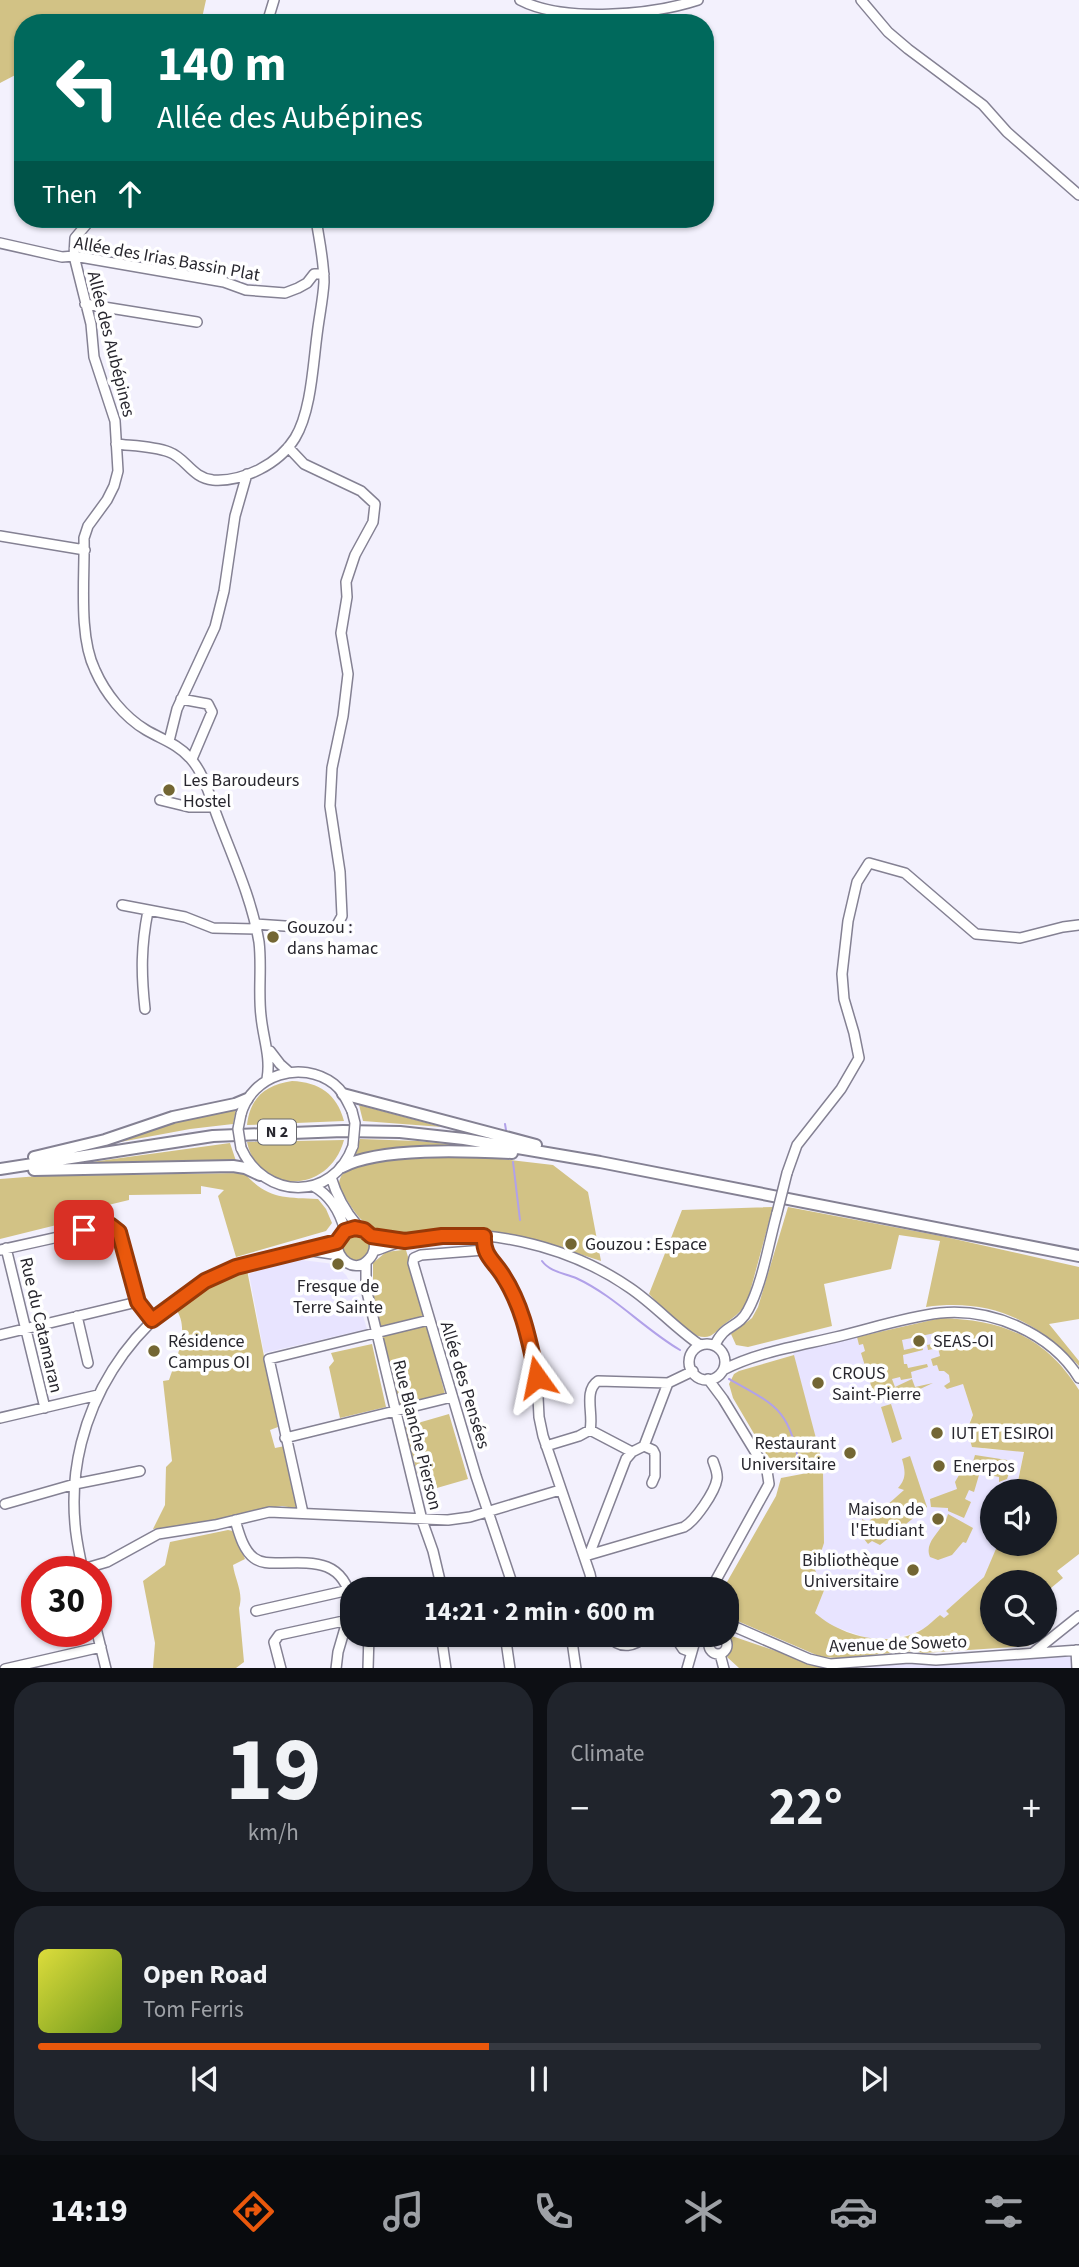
<!DOCTYPE html>
<meta charset="utf-8">
<style>
:root{--surface:#171b24;--page:#20242c;--text:#f1f3f6;--muted:#9ea1a6;--line:#363941;--accent:#ea580c}
body{margin:0;font-family:"Source Sans 3",sans-serif;background:var(--page);color:var(--text);height:100vh;display:flex;flex-direction:column;font-size:26px;white-space:nowrap}
*{box-sizing:border-box;margin:0}
p{font-size:23px;color:var(--muted)}
.icon{flex:none;width:38px;height:38px;fill:none;stroke:currentColor;stroke-width:2;stroke-linecap:round;stroke-linejoin:round}
.map{position:relative;height:1668px;overflow:hidden}
.sheet{display:flex;flex-direction:column;gap:14px;padding:14px;background:#0d0f14;flex:1}
.sheet>*{flex:none}
.top-card{position:absolute;left:14px;top:14px;width:700px;height:214px;border-radius:28px;box-shadow:0 2px 5px #0004;background:#00695c;color:#fff;overflow:hidden}
.fabs{position:absolute;left:980px;top:1479px;display:grid;gap:14px}
.fabs a{display:grid;place-items:center;width:77px;height:77px;border-radius:50%;background:var(--surface);box-shadow:0 2px 5px #0004;font-size:35px}
.speed{position:absolute;left:21px;top:1556px;display:flex;gap:14px;font-size:35px;font-weight:700;text-align:center}
.speed>*{display:grid;place-content:center;width:91px;height:91px;border-radius:50%;background:var(--surface);box-shadow:0 2px 5px #0004;line-height:1}
.speed .limit{border:10px solid #d22;background:#fff;color:#111}
.pin{position:absolute;display:grid;place-items:center;width:60px;height:60px;color:#fff;margin:-30px;border-radius:14px;box-shadow:0 4px 10px #0006}
.me{position:absolute;width:77px;margin:-38px;rotate:348deg;stroke-linejoin:round;filter:drop-shadow(0 0 5px #0008)}
.turn{display:flex;align-items:center;gap:24px;height:147px;padding:0 28px;font-size:32px}
.turn .icon{width:91px;height:91px;stroke-width:2.5}
.turn b{display:block;font-size:49px;line-height:60px}
.then{display:flex;align-items:center;height:66px;padding:0 28px;background:#0003;gap:14px;font-size:26px}
.big{font-size:52px;font-weight:700;line-height:1.1}
.sheet .widget{flex:1;display:flex;flex-direction:column;justify-content:center;gap:10px;min-width:0;padding:0 24px;border-radius:28px;background:var(--page)}
.sheet .dial{align-items:center;gap:0}
.dial b{font-size:91px;line-height:1}
.song{display:flex;align-items:center;gap:21px}
.cover{width:84px;height:84px;border-radius:10px;background:linear-gradient(135deg,hsl(60 70% 55%),hsl(80 70% 35%))}
.played{height:7px;border-radius:4px;background:linear-gradient(90deg,var(--accent) 45%,var(--line) 45%)}
.keys{display:flex;justify-content:space-around;direction:ltr}
.heat{display:flex;justify-content:space-between;align-items:center;font-size:38px;direction:ltr}
.sheet .tiles{flex:1;display:grid;gap:14px;grid-template-columns:1fr 1fr}
.widget:last-child{grid-column:span 2}
.trip{position:absolute;left:340px;top:1577px;width:399px;height:70px;border-radius:28px;background:var(--surface);box-shadow:0 2px 5px #0004;font-weight:700;line-height:70px;text-align:center}
.tabs{display:flex;height:112px;justify-content:space-around;align-items:center;background:#090b0e;color:var(--muted)}
.tabs .icon{width:49px;height:49px}
.tabs .current{color:var(--accent)}
.tabs b{font-size:32px;color:var(--text)}
.map>svg:first-child{display:block}
</style>
<div class="map">
<svg width="1079" height="1669" viewBox="0 0 1079 1669">
<rect width="100%" height="100%" fill="#f3f1fd"/>
<path fill="#e8e4ff" d="M302,1260L334,1264L346,1275L357,1296L367,1329L264,1353L249,1274L282,1263Z
M941,1318H953L963,1384L973,1415L970,1420L984,1449L1024,1451L1016,1491H992V1544H998L985,1576L946,1611L949,1614L944,1619L940,1615L925,1628L911,1634L885,1639L867,1638L827,1624L815,1613L825,1588L815,1572L813,1565L814,1560L824,1543L823,1466L793,1353L911,1323Z
M1031,1657H1073L1074,1669H852L913,1662L923,1664Z"/>
<path fill="#d2c285" d="M0,0H206L202,18H193L191,23H23V71L0,83Z
M292,1081C319,1082 337,1094 344,1121L247,1125C250,1098 265,1085 292,1081Z
M237,1105L233,1124L190,1129L104,1145L190,1116Z
M359,1105L442,1127L363,1121Z
M360,1139L418,1141L468,1146L377,1150L354,1155Z
M344,1140C329,1195 258,1195 247,1142Z
M230,1143L236,1161L77,1164Z
M434,1158H492L553,1165L588,1192L601,1261C569,1251 537,1239 504,1233C483,1230 460,1232 439,1233C421,1234 393,1241 376,1231C358,1221 350,1205 339,1187C338,1172 352,1165 365,1161Z
M244,1173C269,1200 284,1197 318,1199L326,1209L332,1223L326,1231L236,1257L218,1196L224,1190L201,1186V1194L129,1195V1200L104,1206L105,1213L0,1239V1179L39,1176Z
M773,1207L747,1303C740,1313 733,1318 723,1325C719,1328 715,1334 710,1336C692,1344 661,1306 649,1294L682,1210Z
M788,1207L941,1236L1079,1267V1319L1049,1324L1079,1361V1366C1036,1320 990,1298 926,1307L940,1241L899,1235L891,1269L824,1284L832,1326L748,1347L736,1345L731,1334L752,1318L758,1307Z
M342 1247a14 14 0 1 1 28 0a14 14 0 1 1-28 0Z
M402,1250H406L425,1316L380,1327L373,1298V1263L386,1252Z
M247,1270L278,1427L270,1430L275,1448L285,1446L297,1504L295,1508L282,1506L269,1508L229,1519L153,1529L165,1505L166,1467L172,1461L163,1381L169,1380C176,1359 191,1328 175,1308L206,1288Z
M941,1318C1002,1320 1045,1336 1079,1390V1554L1057,1571L1063,1578L1045,1593V1582H992V1634L1033,1635L1038,1640L1028,1646L923,1653L913,1651L840,1658L821,1657L726,1616V1589H723L776,1496L781,1478L823,1470L824,1543L821,1552L818,1553C810,1567 817,1575 825,1588L815,1613C842,1637 891,1649 923,1629C929,1625 935,1619 940,1615L944,1618L949,1614L946,1611L984,1577L998,1544H1045V1491H1016L1024,1452L972,1447L967,1430L973,1415L963,1384L947,1389L944,1386L950,1382L949,1375L944,1371H939L937,1365L933,1366L931,1359L940,1356L938,1348L928,1350L927,1345L937,1343L935,1333L902,1340L904,1350L922,1346L923,1350L903,1355L904,1364H907L908,1368L927,1364L928,1367L911,1372L912,1378L901,1380L900,1377L892,1379L895,1387L912,1379L915,1387L933,1383C917,1390 890,1405 874,1395L861,1353L865,1351L863,1344L859,1345L857,1337Z
M427,1324L445,1394L400,1405L382,1335Z
M372,1344L386,1407L340,1418L329,1367L334,1361L331,1353Z
M794,1355L822,1461L776,1471L733,1398L729,1384L734,1374L739,1371Z
M891,1404L902,1439L892,1443L881,1407Z
M449,1414L468,1479L423,1492L404,1427Z
M975,1455L1007,1460L1010,1470L1007,1479L999,1482V1477L994,1476L993,1478L990,1477V1473L984,1472L982,1475H979L974,1492L969,1490L965,1499L971,1502L964,1518L948,1511V1508L931,1507L930,1499L957,1489L955,1482L959,1475L964,1474V1471H970Z
M910,1456L927,1507L880,1545L872,1541L868,1544L864,1539L862,1519L868,1522L904,1490L898,1488C907,1478 905,1470 902,1459Z
M948,1514L973,1528L966,1543L963,1542L952,1555L938,1560L930,1557C923,1541 944,1530 948,1514Z
M228,1530L233,1531L245,1559L233,1565C235,1580 244,1593 239,1608L244,1662L236,1668H153L155,1643L143,1581L165,1565L170,1542Z
M726,1634L826,1668H739L727,1657C734,1649 734,1642 726,1634Z"/>
<g fill="none" stroke-linecap="round" stroke-linejoin="round">
<path stroke="#b1a1e9" stroke-width="2" d="M505,1124L506,1130
M513,1162L520,1220
M542,1261C550,1272 564,1273 576,1278C615,1296 644,1329 680,1350
M729,1379C782,1408 789,1411 801,1472"/>
<g stroke="#848193" stroke-width="12">
<path id="minor" d="M520,0C564,23 652,15 698,0
M861,0L888,32L908,49L983,105L1007,132L1079,195
M267,23L274,0
M91,219L75,238L74,256L91,324L94,357L115,421L118,471L114,486L107,500L88,526L84,538C85,577 78,635 95,670C105,693 124,717 146,730C161,739 178,744 190,758C204,773 210,797 217,816C232,856 252,899 259,942C262,966 258,992 261,1016C263,1038 271,1057 267,1079
M0,243L62,257L74,256L224,282L246,290L285,293L298,288L307,283L314,274H324
M85,304L197,322
M116,444C133,446 153,446 169,452C186,458 192,478 213,480C243,482 279,464 295,438C311,412 313,365 317,335C319,317 323,300 324,282C324,261 319,239 316,219
M0,536L85,550
M181,699L208,704L212,712L192,759
M169,741L177,709L215,627L224,591L235,516L247,474
M160,800L189,807H213
M122,905L185,917L213,928L257,929
M255,924L329,929L337,925L342,916L340,872L330,806L332,768L343,716L348,674L341,633L347,597L346,582L355,555L373,522L375,504L361,491L304,464L288,447
M145,1009C141,973 141,946 148,911
M270,1051L280,1064L289,1072
M241,1114C252,1075 301,1059 334,1084C343,1091 347,1101 352,1111
M241,1148C264,1200 333,1202 353,1146
M787,1173L797,1145L841,1089L859,1058L854,1033L844,999L842,974L848,921L857,882L869,863L905,873L976,934L1020,938L1063,927L1079,925
M331,1177C336,1194 345,1211 357,1225C362,1230 369,1231 373,1239C376,1246 374,1254 369,1259C355,1275 336,1259 337,1242L345,1231L360,1228
M313,1186C330,1195 340,1212 345,1231
M371,1236L400,1240
M484,1236V1250L512,1290L523,1314L537,1377L539,1417L543,1436L590,1574L593,1589
M6,1248L45,1408
M0,1250L112,1225L119,1232L137,1302L152,1320
M484,1250L421,1255L414,1258L413,1263L476,1476L514,1589
M312,1251L339,1255
M374,1251C384,1248 394,1243 404,1241C478,1223 568,1245 630,1288C655,1305 675,1328 700,1345
M366,1262V1288L422,1520L433,1551L442,1589
M77,1316L88,1363
M0,1335L137,1302
M689 1362a18 18 0 1 1 36 0a18 18 0 1 1-36 0Z
M715,1345C725,1323 738,1329 748,1310C762,1285 769,1242 777,1213
M723,1370C758,1352 798,1346 836,1337C870,1329 905,1317 940,1313C992,1308 1051,1333 1079,1378
M708,1379L723,1399L767,1471L769,1484L711,1589
M0,1418L98,1395
M590,1430L632,1452
M285,1438L452,1397
M546,1446L579,1436L590,1430C594,1415 583,1391 598,1381L668,1383
M644,1446L653,1450L655,1454V1476L652,1483
M5,1504L75,1484L140,1471
M303,1513L269,1359L429,1320
M235,1520C239,1533 243,1550 254,1558C262,1564 272,1563 281,1563C317,1562 343,1561 352,1602
M589,1555L626,1459L632,1452L644,1446L668,1383L693,1371
M585,1556L684,1527C695,1521 715,1492 717,1479C718,1473 715,1467 713,1461
M83,1569L107,1562L158,1534L215,1525L269,1512L448,1520L470,1517L560,1490
M83,1572C80,1556 76,1540 75,1524C65,1413 132,1310 234,1267C267,1254 304,1251 337,1242
M256,1611L349,1590
M726,1623L809,1659L830,1664L909,1658L936,1660L1079,1650
M96,1628L106,1669
M441,1634L446,1669
M505,1634L510,1669
M571,1634L576,1669
M607,1634C621,1652 634,1646 651,1634
M673,1634L683,1649L691,1652
M709 1645a9 9 0 1 1 18 0a9 9 0 1 1-18 0Z
M1076,1650L1077,1669
M1034,1652L1079,1616
M720,1654L724,1669
M5,1669L101,1647
M281,1669L274,1642L279,1635L348,1620
M336,1669L338,1652L352,1604
M368,1669L369,1634
M687,1669L697,1634"/>
</g>
<g stroke="#848193" stroke-width="14">
<path id="major" d="M343,1094L536,1145
M34,1157L105,1140L173,1117L235,1104L247,1099
M342,1167C380,1147 468,1151 512,1153
M0,1169L213,1136L343,1131L400,1132L464,1139L600,1162L1079,1256
M34,1170L233,1166L245,1168L260,1175"/>
</g>
<use href="#minor" stroke="#fff" stroke-width="9"/>
<use href="#major" stroke="#fff" stroke-width="10"/>
<g stroke="#848193" stroke-width="12" stroke-linecap="butt">
<path id="minor-bridge" d="M352,1111L355,1123L353,1146
M241,1114L238,1129L241,1148
M777,1213L787,1173"/>
</g>
<use href="#minor-bridge" stroke="#fff" stroke-width="9"/>
</g>
<g fill="none" stroke-linecap="round" stroke-linejoin="round">
<g stroke="#983908" stroke-width="18">
<path id="route" d="M84,1230L110,1225L119,1232L138,1302L152,1320L205,1281L236,1267L337,1242L345,1231L355,1228L364,1230L371,1236L405,1241L442,1236H484C483,1255 492,1259 502,1274C523,1306 529,1340 537,1377"/>
</g>
<use href="#route" stroke="#ea580c" stroke-width="12"/>
</g>
<g fill="#736633" stroke="#fff" stroke-width="2.5">
<circle cx="169" cy="790" r="7"/>
<circle cx="273" cy="937" r="7"/>
<circle cx="571" cy="1244" r="7"/>
<circle cx="338" cy="1264" r="7"/>
<circle cx="919" cy="1341" r="7"/>
<circle cx="154" cy="1351" r="7"/>
<circle cx="818" cy="1383" r="7"/>
<circle cx="937" cy="1433" r="7"/>
<circle cx="850" cy="1453" r="7"/>
<circle cx="939" cy="1466" r="7"/>
<circle cx="938" cy="1519" r="7"/>
<circle cx="913" cy="1570" r="7"/>
</g>
<g text-anchor="middle" dominant-baseline="central" stroke-width="7" stroke-linejoin="round" paint-order="stroke">
<rect fill="#fff" stroke="#68686d" stroke-width="2" x="258" y="1119.5" width="38" height="25" rx="5"/>
<g font-size="16" font-weight="bold" fill="#28272e">
<text x="277" y="1132">N 2</text>
</g>
<g font-size="18" fill="#28272e" stroke="#fff">
<text transform="translate(167 259) rotate(10)">Allée des Irias Bassin Plat</text>
<text transform="translate(111 344) rotate(76)">Allée des Aubépines</text>
<text transform="translate(41 1325) rotate(77)">Rue du Catamaran</text>
<text transform="translate(465 1385) rotate(73)">Allée des Pensées</text>
<text transform="translate(417 1435) rotate(76)">Rue Blanche Pierson</text>
<text transform="translate(898 1644) rotate(-2)">Avenue de Soweto</text>
</g>
<g font-size="18" fill="#28272e" stroke="#fff" text-anchor="start">
<text x="183" y="780">Les Baroudeurs<tspan x="183" dy="21">Hostel</tspan></text>
<text x="287" y="927">Gouzou :<tspan x="287" dy="21">dans hamac</tspan></text>
<text x="585" y="1244">Gouzou : Espace</text>
<text x="338" y="1286" text-anchor="middle">Fresque de<tspan x="338" dy="21">Terre Sainte</tspan></text>
<text x="168" y="1341">Résidence<tspan x="168" dy="21">Campus OI</tspan></text>
<text x="933" y="1341">SEAS-OI</text>
<text x="832" y="1373">CROUS<tspan x="832" dy="21">Saint-Pierre</tspan></text>
<text x="951" y="1433">IUT ET ESIROI</text>
<text x="836" y="1443" text-anchor="end">Restaurant<tspan x="836" dy="21">Universitaire</tspan></text>
<text x="953" y="1466">Enerpos</text>
<text x="924" y="1509" text-anchor="end">Maison de<tspan x="924" dy="21">l'Etudiant</tspan></text>
<text x="899" y="1560" text-anchor="end">Bibliothèque<tspan x="899" dy="21">Universitaire</tspan></text>
</g>
</g>
</svg>
<div class="fabs">
<a><svg class="icon" aria-label="sound" viewBox="0 0 24 24"><path d="M4 9h4l5-4v14l-5-4H4zM17 9q2 3 0 6"/></svg></a>
<a><svg class="icon" aria-label="search" viewBox="0 0 24 24"><circle cx="10" cy="10" r="6"/><path d="M15 15l6 6"/></svg></a>
</div>
<div class="speed"><div class="limit">30</div></div>
<div class="pin" style="left:84px;top:1230px;background:#d93025"><svg class="icon" aria-label="arrive" viewBox="0 0 24 24"><path d="M6 21V4h12l-3 4 3 4H6"/></svg></div>
<svg class="me" style="left:537px;top:1377px" viewBox="-20 -20 40 40"><path d="M0-17L14 15 0 8-14 15z" fill="#ea580c" stroke="#fff" stroke-width="4"/></svg>
<div class="trip">14:21 · 2 min · 600 m</div>
<div class="top-card">
<div class="turn"><svg class="icon" aria-label="left" viewBox="0 0 24 24"><path d="M17 20v-9H6M10 6l-5 5 5 5"/></svg><div><b>140 m</b>Allée des Aubépines</div></div>
<div class="then">Then<svg class="icon" aria-label="ahead" viewBox="0 0 24 24"><path d="M12 20V5M6 11l6-6 6 6"/></svg></div>
</div>
</div>
<section class="sheet">
<div class="tiles">
<div class="widget dial"><b>19</b><p>km/h</p></div>
<div class="widget"><p>Climate</p>
<div class="heat"><a>−</a><b class="big">22°</b><a>+</a></div>
</div>
<div class="widget">
<div class="song"><i class="cover"></i><div><b>Open Road</b><p>Tom Ferris</p></div></div>
<div class="played"></div>
<div class="keys"><svg class="icon" aria-label="previous" viewBox="0 0 24 24"><path d="M18 5L8 12l10 7zM5 5v14"/></svg><svg class="icon" aria-label="pause" viewBox="0 0 24 24"><path d="M8 5v14M16 5v14"/></svg><svg class="icon" aria-label="next" viewBox="0 0 24 24"><path d="M6 5l10 7-10 7zM19 5v14"/></svg></div>
</div>
</div>
</section>
<nav class="tabs">
<b>14:19</b>
<svg class="icon current" aria-label="directions" viewBox="0 0 24 24"><path d="M12 3l9 9-9 9-9-9zM9 14v-3h6M13 9l2 2-2 2"/></svg>
<svg class="icon" aria-label="music" viewBox="0 0 24 24"><path d="M9 18V5l10-2v13"/><circle cx="6" cy="18" r="3"/><circle cx="16" cy="16" r="3"/></svg>
<svg class="icon" aria-label="phone" viewBox="0 0 24 24"><path d="M5 4h4l2 5-3 2q2 4 5 5l2-3 5 2v4C11 20 4 13 5 4z"/></svg>
<svg class="icon" aria-label="climate" viewBox="0 0 24 24"><path d="M12 3v18M4 7l16 10M4 17L20 7"/></svg>
<svg class="icon" aria-label="car" viewBox="0 0 24 24"><path d="M5 17H2v-5l4-1 3-4h7l3 4 3 1v5h-3M9 17h6M6 11h13"/><circle cx="7" cy="17" r="2"/><circle cx="17" cy="17" r="2"/></svg>
<svg class="icon" aria-label="filters" viewBox="0 0 24 24"><path d="M4 7h16M4 17h16"/><circle cx="9" cy="7" r="2"/><circle cx="15" cy="17" r="2"/></svg>
</nav>
